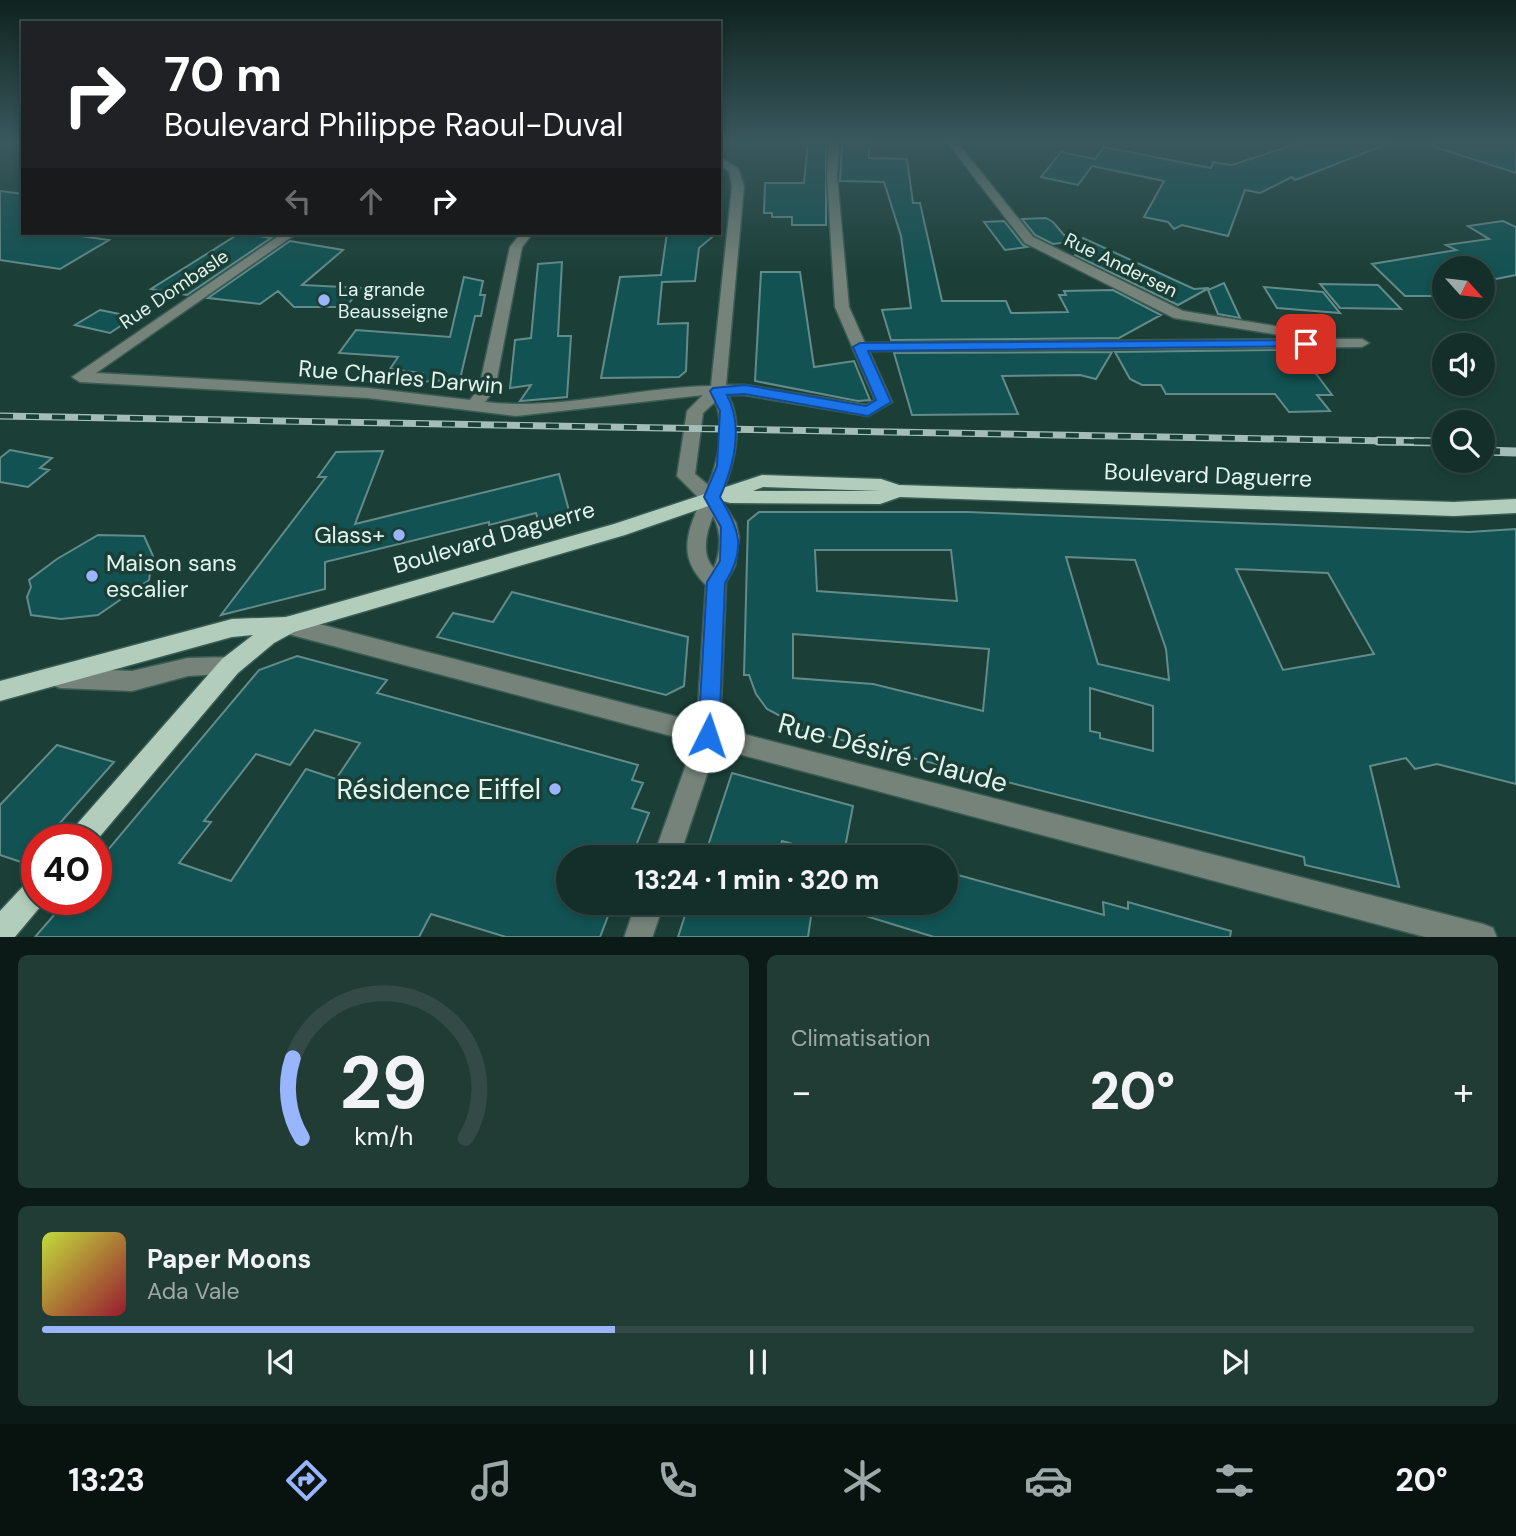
<!DOCTYPE html>
<html lang="fr">
<meta charset="utf-8">
<style>
:root{--surface:#142f29;--page:#213b35;--text:#f1f3f6;--muted:#9da9a8;--line:#334a46;--accent:#98b5fd}
body{margin:0;font-family:"DM Sans",sans-serif;background:var(--page);color:var(--text);height:100vh;display:flex;flex-direction:column;font-size:26px;white-space:nowrap}
*{box-sizing:border-box;margin:0}
p{font-size:23px;color:var(--muted)}
.icon{flex:none;width:38px;height:38px;fill:none;stroke:currentColor;stroke-width:2;stroke-linecap:round;stroke-linejoin:round}
.map{position:relative;height:937px;overflow:hidden}
.details{display:flex;flex-direction:column;gap:18px;padding:18px;background:#0b1a17;flex:1}
.details>*{flex:none}
.top-card{position:absolute;left:21px;top:21px;width:700px;height:214px;border-radius:0px;box-shadow:0 4px 10px #0003,0 0 0 2px var(--line);background:#202124;color:#fff;overflow:hidden}
.needle{width:46px;rotate:117deg}
.buttons{position:absolute;left:1432px;top:256px;display:grid;gap:14px}
.buttons a{display:grid;place-items:center;width:63px;height:63px;border-radius:50%;background:var(--surface);box-shadow:0 4px 10px #0003,0 0 0 2px var(--line);font-size:35px}
.speed{position:absolute;left:21px;top:824px;display:flex;gap:14px;font-size:35px;font-weight:700;text-align:center}
.speed>*{display:grid;place-content:center;width:91px;height:91px;border-radius:50%;background:var(--surface);box-shadow:0 4px 10px #0003,0 0 0 2px var(--line);line-height:1}
.speed .limit{border:10px solid #d22;background:#fff;color:#111}
.pin{position:absolute;display:grid;place-items:center;width:60px;height:60px;color:#fff;margin:-30px;border-radius:14px;box-shadow:0 4px 10px #0006}
.me{position:absolute;width:77px;margin:-38px;rotate:4deg;stroke-linejoin:round;filter:drop-shadow(0 0 5px #0008)}
.turn{display:flex;align-items:center;gap:24px;height:147px;padding:0 28px;font-size:32px}
.turn .icon{width:91px;height:91px;stroke-width:2.5}
.turn b{display:block;font-size:49px;line-height:60px}
.lanes{display:flex;align-items:center;height:66px;padding:0 28px;background:#0003;justify-content:center;gap:35px;direction:ltr}
.lanes .off{opacity:.35}
.big{font-size:52px;font-weight:800;line-height:1.1}
.details .card{flex:1;display:flex;flex-direction:column;justify-content:center;gap:10px;min-width:0;padding:0 24px;border-radius:10px;background:var(--page)}
.details .dial{align-items:center;gap:0}
.dial svg{height:182px;overflow:visible;fill:none;stroke:var(--line);stroke-width:7;stroke-linecap:round;text-anchor:middle}
.dial text{fill:var(--text);stroke:none}
.song{display:flex;align-items:center;gap:21px}
.cover{width:84px;height:84px;border-radius:10px;background:linear-gradient(135deg,hsl(70 70% 55%),hsl(350 70% 35%))}
.played{height:7px;border-radius:4px;background:linear-gradient(90deg,var(--accent) 40%,var(--line) 40%)}
.keys{display:flex;justify-content:space-around;direction:ltr}
.heat{display:flex;justify-content:space-between;align-items:center;font-size:38px;direction:ltr}
.details .tiles{flex:1;display:grid;gap:18px;grid-template-columns:1fr 1fr}
.card:last-child{grid-column:span 2}
.trip{position:absolute;left:556px;top:845px;width:402px;height:70px;border-radius:35px;background:var(--surface);box-shadow:0 4px 10px #0003,0 0 0 2px var(--line);font-weight:800;line-height:70px;text-align:center}
.tabs{display:flex;height:112px;justify-content:space-around;align-items:center;background:#081310;color:var(--muted)}
.tabs .icon{width:49px;height:49px}
.tabs .on{color:var(--accent)}
.tabs b{font-size:32px;color:var(--text)}
.map>svg:first-child{display:block}
</style>
<div class="map">
<svg width="1516" height="938" viewBox="0 0 1516 938">
<rect width="100%" height="100%" fill="#1b3f37"/>
<path fill="#125252" stroke="#638b8a" stroke-width="2" fill-rule="evenodd" d="M808,142L826,143V225H792V217H772V213H764L765,183H804Z
M1302,142L1390,143L1295,180L1292,177L1260,193L1245,190L1228,236L1182,225L1174,229L1168,222L1144,217L1164,181L1092,166L1078,185L1041,177L1061,152L1095,159L1104,147L1211,168L1213,162L1232,165Z
M1433,142H1516V173L1432,146Z
M842,143L869,144V158L907,159L913,203H920L942,301H1006L1011,313L1068,312L1059,295H1066L1064,291L1113,290L1161,315L1119,338L891,340L882,310L911,308L901,236L884,182L840,181Z
M0,191L23,194V233H59L109,240L60,269L0,260Z
M1046,218L1053,222L1070,242L1053,244L1035,235L1022,219Z
M1004,221L1023,245L1027,247L1005,250L984,222Z
M1503,221L1516,227V275L1496,279L1482,271V268H1444V296H1405L1372,264L1456,250L1446,245L1489,239L1468,226Z
M240,233L271,238L187,295L151,289Z
M667,233H717L699,248L695,281L662,282L658,324L688,323L686,371L679,377L601,378L620,277L661,275Z
M1083,238L1194,289L1209,288L1178,305L1075,255Z
M290,241L343,250L302,285L361,288L346,307H294L278,291L260,304L208,298Z
M562,262L558,336H571L567,397L520,401L531,385L510,388L515,340L531,338L538,264Z
M761,272H800L814,367L854,361L870,400L858,401L755,381Z
M464,277L483,281L480,295H485L481,316H475L460,379L421,382L423,373L390,369L398,357L339,353L356,330L450,337Z
M1224,283L1240,318L1218,314L1208,290Z
M1320,284L1378,285L1401,309L1340,308Z
M1264,287L1323,292L1340,313L1277,308Z
M100,310L134,317L110,333L75,325Z
M1279,350L1289,363H1308L1332,395H1317L1330,411L1289,412L1275,394H1166L1161,385H1142L1130,379L1115,352Z
M1112,352L1096,379L1080,375L1002,376L1018,414L912,415L894,353Z
M10,450L52,458L40,468L49,470L28,487L0,482V458Z
M383,451L355,524L559,474L571,518L540,527L536,513L489,525V522L325,562V589L221,615L326,477H318L336,452Z
M759,512H967L1469,532L1516,529V784L1437,764L1415,769L1406,758L1370,766L1399,887L1305,865L1304,857L786,726L788,720L767,709L756,694L749,675H744L748,521ZM815,550H951L957,601L817,591ZM1066,557L1135,560L1166,649L1169,680L1098,664ZM1236,569L1328,573L1374,654L1283,670ZM793,634L989,649L983,711L873,684L793,678ZM1090,688L1153,706V751L1100,738V733L1090,731Z
M98,535L144,536L153,556L149,580L98,615L61,619L31,615L27,597L31,587L29,580L57,559Z
M512,592L688,637L684,686L666,695L437,637L453,613L493,622Z
M297,656L387,680L377,693L638,765L632,780L643,783L632,808L649,813L631,858H569V903H613L600,937H506L431,914L419,937H35L67,900H96V864L259,670ZM315,730L360,743L336,779L306,769L231,881L179,863L211,822L204,821L256,754L290,765Z
M57,745L114,762L45,840H37V849L24,863L0,855V805Z
M732,773L853,806L843,858L782,841L778,858H704Z
M947,872L1104,915L1103,902L1128,909V902L1231,931L1230,937H934L840,908L841,903H947Z
M689,903H813L808,937H678Z"/>
<g fill="none" stroke-linecap="round" stroke-linejoin="round">
<g stroke="#3b5c54" stroke-width="3">
<path id="minor" d="M829,142H839L837,176L849,307L865,343L1305,339L1174,318L1025,243L947,142H957L1033,237L1183,311L1312,332L1314,335L1308,339H1362L1369,343L1362,347L869,351L892,402L868,416L745,395H728C745,427 734,466 720,498L736,523L739,537L735,566L726,582L720,728L1483,924L1493,928L1497,938H1429L716,748L679,858H653L694,742L288,634L281,631L278,625L281,619L288,616L697,722L706,585C677,557 687,533 701,500L677,476L687,411L703,395L516,416L368,398L80,382L72,377L283,233H297L96,373L368,388L470,400L479,388L510,247L521,233H533L522,247L495,389L485,402C560,411 636,387 711,386L732,186L729,171L719,165V157L738,168L744,186L726,385H745L866,405L875,400L835,307L827,176ZM715,402C726,424 718,463 708,485L695,474L703,413ZM713,516C722,533 721,550 714,568C700,555 707,531 713,516Z
M230,657L238,659L241,666L238,673L188,676L132,691L60,688L52,685L49,678L52,671L60,668L132,671L188,658Z
M636,903H664L652,938H624Z"/>
</g>
<g stroke="#3b5c54" stroke-width="3">
<path id="major" d="M762,475L881,479L899,485L1454,502L1516,499V513L1454,516L900,497L880,504L730,503L723,501L625,535L294,632L274,643L238,673L96,841L67,840L71,831L222,659L253,635L232,637L0,701V681L232,619L286,617L614,524ZM763,487L880,491H753Z
M37,877V900H46L14,938H0V911L28,881Z"/>
</g>
<use href="#minor" fill="#76837a" fill-rule="evenodd"/>
<use href="#major" fill="#b2cdbc" fill-rule="evenodd"/>
<g stroke="#a5bdb7" stroke-width="7">
<path id="rail-far1" d="M0,416L1444,442"/>
</g>
<g stroke="#a5bdb7" stroke-width="9">
<path id="rail" d="M1378,441L1444,442
M1482,451L1516,452"/>
</g>
<use href="#rail-far1" stroke="#1b3f37" stroke-width="4.5" stroke-dasharray="13" stroke-linecap="butt"/>
<use href="#rail" stroke="#1b3f37" stroke-width="6" stroke-dasharray="18" stroke-linecap="butt"/>
</g>
<linearGradient id="sky" x2="0" y2="1"><stop stop-color="#0f231e"/><stop offset="0.52" stop-color="#39585e"/><stop offset="1" stop-color="#39585e" stop-opacity="0"/></linearGradient>
<rect width="1516" height="273" fill="url(#sky)"/>
<path fill="#1a73e8" stroke="#114b97" stroke-width="2" d="M1306,340L1313,344L1311,346L868,351L891,402L868,416L745,394L727,395C744,427 734,465 720,497C739,530 747,548 725,583L719,736L716,743L708,746L701,743L698,736L707,582L720,561L721,527L704,497L717,466L720,411L710,391L713,388L745,385L866,406L876,400L853,347L860,343Z"/>
<g fill="#98b5fd" stroke="#1b3f37" stroke-width="2.5">
<circle cx="324" cy="300" r="7"/>
<circle cx="399" cy="535" r="7"/>
<circle cx="92" cy="576" r="7"/>
<circle cx="555" cy="789" r="7"/>
</g>
<g text-anchor="middle" dominant-baseline="central" stroke-width="7" stroke-linejoin="round" paint-order="stroke">
<g font-size="19" fill="#e1f4ee" stroke="#1b3f37">
<text transform="translate(1121 265) rotate(26)">Rue Andersen</text>
<text transform="translate(174 289) rotate(-34)">Rue Dombasle</text>
</g>
<g font-size="19" fill="#e1f4ee" stroke="#1b3f37" text-anchor="start">
<text x="338" y="289">La grande<tspan x="338" dy="22">Beausseigne</tspan></text>
</g>
<g font-size="23" fill="#e1f4ee" stroke="#1b3f37">
<text transform="translate(401 377) rotate(5)">Rue Charles Darwin</text>
<text transform="translate(1208 475) rotate(2)">Boulevard Daguerre</text>
<text transform="translate(494 537) rotate(-16)">Boulevard Daguerre</text>
</g>
<g font-size="23" fill="#e1f4ee" stroke="#1b3f37" text-anchor="end">
<text x="385" y="535">Glass+</text>
<text x="106" y="563" text-anchor="start">Maison sans<tspan x="106" dy="26">escalier</tspan></text>
</g>
<g font-size="28" fill="#e1f4ee" stroke="#1b3f37">
<text transform="translate(893 753) rotate(15)">Rue Désiré Claude</text>
</g>
<g font-size="28" fill="#e1f4ee" stroke="#1b3f37" text-anchor="end">
<text x="541" y="789">Résidence Eiffel</text>
</g>
</g>
</svg>
<div class="buttons">
<a><svg class="needle" viewBox="-14 -14 28 28"><path d="M0-13l5 13h-10z" fill="#e53935"/><path d="M0 13l5-13h-10z" fill="#9da9a8"/></svg></a>
<a><svg class="icon" aria-label="sound" viewBox="0 0 24 24"><path d="M4 9h4l5-4v14l-5-4H4zM17 9q2 3 0 6"/></svg></a>
<a><svg class="icon" aria-label="search" viewBox="0 0 24 24"><circle cx="10" cy="10" r="6"/><path d="M15 15l6 6"/></svg></a>
</div>
<div class="speed"><div class="limit">40</div></div>
<div class="pin" style="left:1306px;top:344px;background:#d93025"><svg class="icon" aria-label="arrive" viewBox="0 0 24 24"><path d="M6 21V4h12l-3 4 3 4H6"/></svg></div>
<svg class="me" style="left:708px;top:736px" viewBox="-20 -20 40 40"><circle r="19" fill="#fff"/><path d="M0-13L10 11 0 6-10 11z" fill="#1a73e8"/></svg>
<div class="trip">13:24 · 1 min · 320 m</div>
<div class="top-card">
<div class="turn"><svg class="icon" aria-label="right" viewBox="0 0 24 24"><path d="M7 20v-9h11M14 6l5 5-5 5"/></svg><div><b>70 m</b>Boulevard Philippe Raoul-Duval</div></div>
<div class="lanes"><svg class="icon off" aria-label="left" viewBox="0 0 24 24"><path d="M17 20v-9H6M10 6l-5 5 5 5"/></svg><svg class="icon off" aria-label="ahead" viewBox="0 0 24 24"><path d="M12 20V5M6 11l6-6 6 6"/></svg><svg class="icon" aria-label="right" viewBox="0 0 24 24"><path d="M7 20v-9h11M14 6l5 5-5 5"/></svg></div>
</div>
</div>
<section class="details">
<div class="tiles">
<div class="card dial"><svg viewBox="0 0 100 80">
<path d="M14 69A42 42 0 1 1 86 69"/>
<path d="M14 69A42 42 0 0 1 10 34" stroke="#98b5fd"/>
<text x="50" y="56" font-size="32" font-weight="700">29</text>
<text x="50" y="72" font-size="11">km/h</text>
</svg></div>
<div class="card"><p>Climatisation</p>
<div class="heat"><a>−</a><b class="big">20°</b><a>+</a></div>
</div>
<div class="card">
<div class="song"><i class="cover"></i><div><b>Paper Moons</b><p>Ada Vale</p></div></div>
<div class="played"></div>
<div class="keys"><svg class="icon" aria-label="previous" viewBox="0 0 24 24"><path d="M18 5L8 12l10 7zM5 5v14"/></svg><svg class="icon" aria-label="pause" viewBox="0 0 24 24"><path d="M8 5v14M16 5v14"/></svg><svg class="icon" aria-label="next" viewBox="0 0 24 24"><path d="M6 5l10 7-10 7zM19 5v14"/></svg></div>
</div>
</div>
</section>
<nav class="tabs">
<b>13:23</b>
<svg class="icon on" aria-label="directions" viewBox="0 0 24 24"><path d="M12 3l9 9-9 9-9-9zM9 14v-3h6M13 9l2 2-2 2"/></svg>
<svg class="icon" aria-label="music" viewBox="0 0 24 24"><path d="M9 18V5l10-2v13"/><circle cx="6" cy="18" r="3"/><circle cx="16" cy="16" r="3"/></svg>
<svg class="icon" aria-label="phone" viewBox="0 0 24 24"><path d="M5 4h4l2 5-3 2q2 4 5 5l2-3 5 2v4C11 20 4 13 5 4z"/></svg>
<svg class="icon" aria-label="climate" viewBox="0 0 24 24"><path d="M12 3v18M4 7l16 10M4 17L20 7"/></svg>
<svg class="icon" aria-label="car" viewBox="0 0 24 24"><path d="M5 17H2v-5l4-1 3-4h7l3 4 3 1v5h-3M9 17h6M6 11h13"/><circle cx="7" cy="17" r="2"/><circle cx="17" cy="17" r="2"/></svg>
<svg class="icon" aria-label="filters" viewBox="0 0 24 24"><path d="M4 7h16M4 17h16"/><circle cx="9" cy="7" r="2"/><circle cx="15" cy="17" r="2"/></svg>
<b>20°</b>
</nav>
